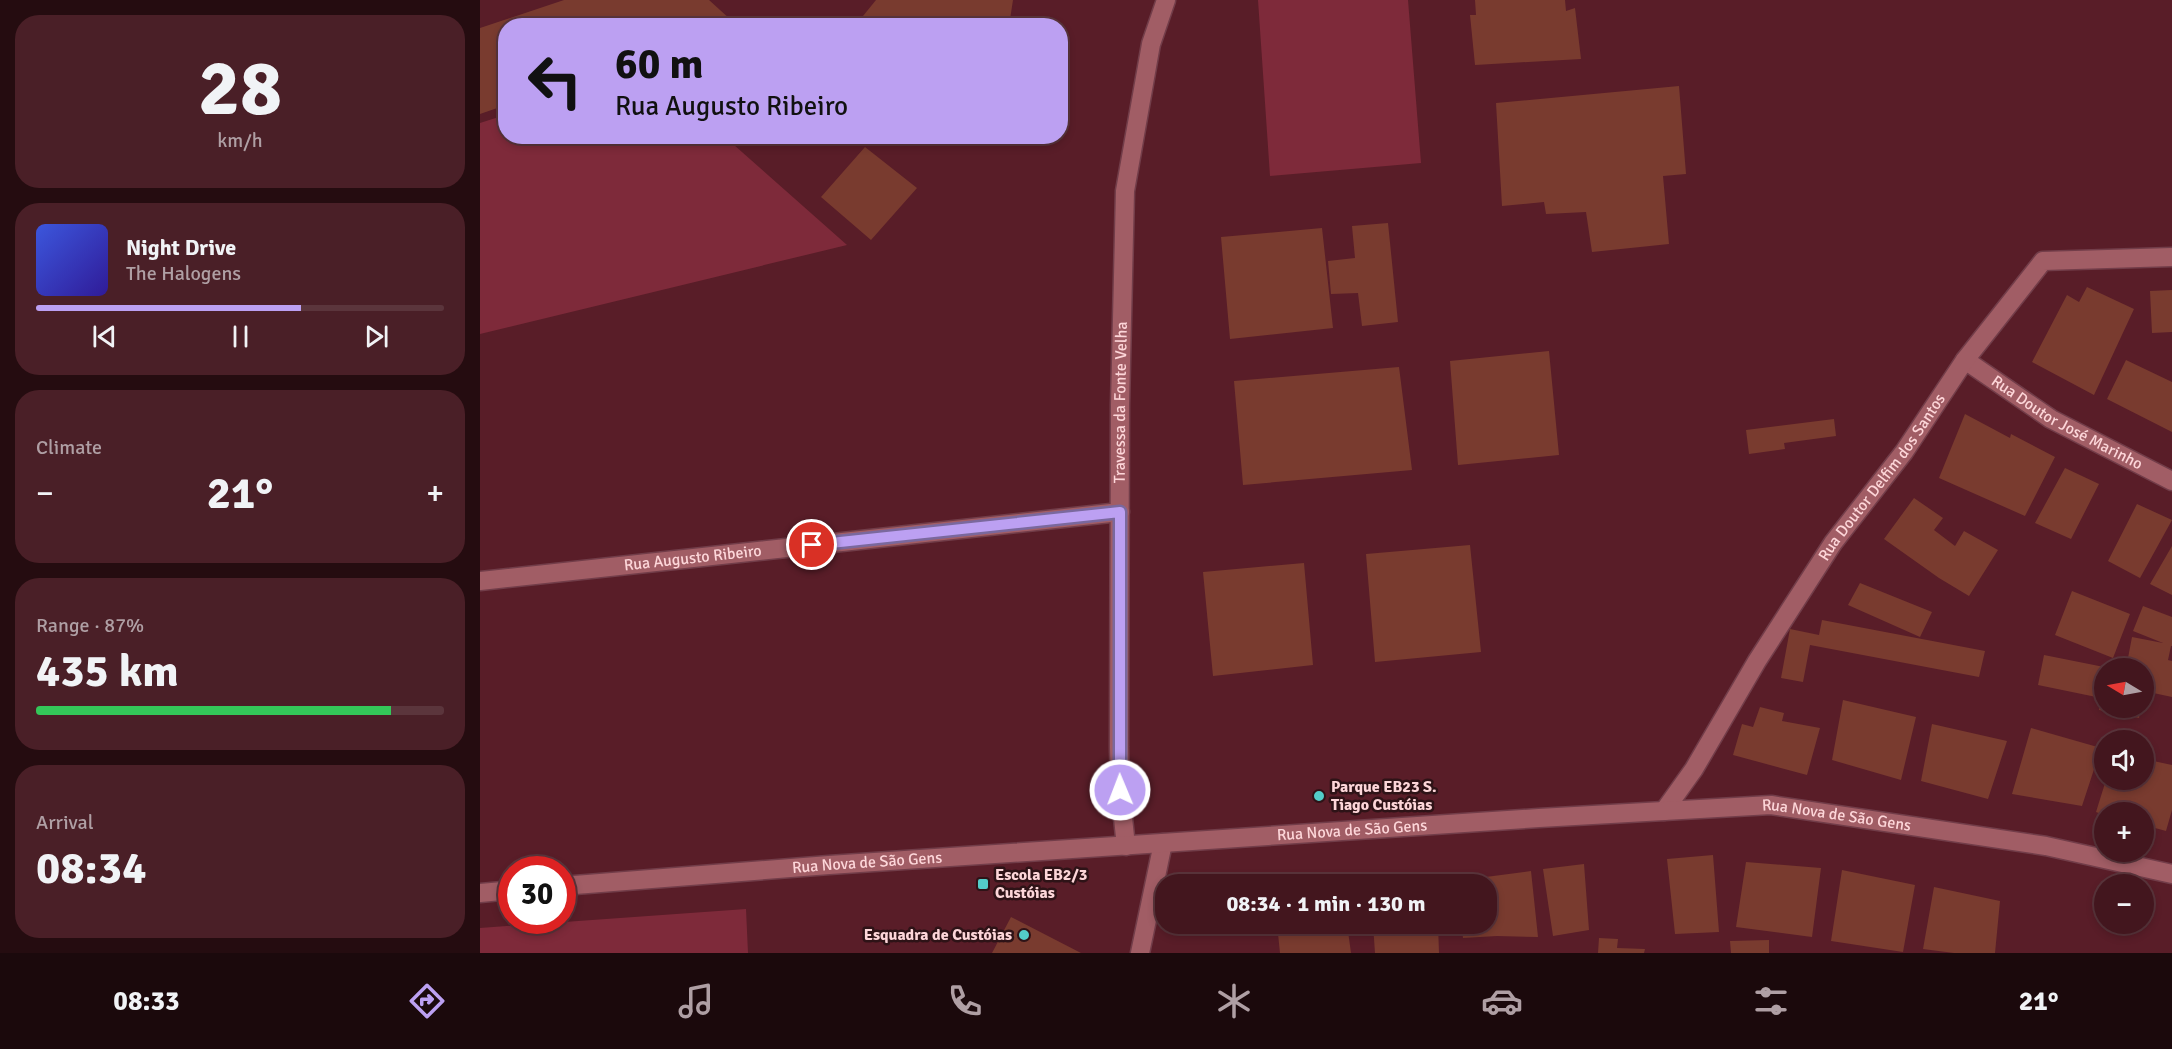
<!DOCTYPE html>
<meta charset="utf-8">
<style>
:root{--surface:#43161e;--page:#4a1f27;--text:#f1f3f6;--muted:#af9fa4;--line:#5b353c;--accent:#bca0f2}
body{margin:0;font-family:Signika,sans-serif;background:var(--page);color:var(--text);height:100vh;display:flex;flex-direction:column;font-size:22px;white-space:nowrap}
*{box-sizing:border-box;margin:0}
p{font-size:20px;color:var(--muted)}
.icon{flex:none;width:33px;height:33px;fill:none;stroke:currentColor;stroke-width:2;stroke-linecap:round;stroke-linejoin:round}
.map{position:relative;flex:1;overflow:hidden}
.details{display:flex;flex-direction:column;gap:15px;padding:15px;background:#250c10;width:480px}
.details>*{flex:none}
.banner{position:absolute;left:18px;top:18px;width:570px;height:126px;border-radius:24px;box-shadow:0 3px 9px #0003,0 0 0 2px var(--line);background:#bca0f2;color:#111;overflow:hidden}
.needle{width:39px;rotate:280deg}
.controls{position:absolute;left:1614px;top:658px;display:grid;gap:12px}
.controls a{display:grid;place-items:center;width:60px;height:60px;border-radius:50%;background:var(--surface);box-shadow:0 3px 9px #0003,0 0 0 2px var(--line);font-size:30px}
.speed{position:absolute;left:18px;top:856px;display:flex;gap:12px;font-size:30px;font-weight:700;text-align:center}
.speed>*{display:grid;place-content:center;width:78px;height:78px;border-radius:50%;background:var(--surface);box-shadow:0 3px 9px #0003,0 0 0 2px var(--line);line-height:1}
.speed .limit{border:9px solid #d22;background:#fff;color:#111}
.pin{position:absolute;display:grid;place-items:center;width:51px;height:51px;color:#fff;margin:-26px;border:3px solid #fff;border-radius:50%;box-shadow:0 2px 6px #0007}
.me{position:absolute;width:66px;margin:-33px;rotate:359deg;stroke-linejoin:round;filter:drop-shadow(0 0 4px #0008)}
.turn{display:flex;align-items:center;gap:21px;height:126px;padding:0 18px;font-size:27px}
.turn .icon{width:78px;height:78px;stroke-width:2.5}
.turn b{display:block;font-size:42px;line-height:51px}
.big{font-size:45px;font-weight:700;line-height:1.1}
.details .widget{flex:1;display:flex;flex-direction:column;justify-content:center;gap:9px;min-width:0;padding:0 21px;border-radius:24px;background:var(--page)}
.details .dial{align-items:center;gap:0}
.dial b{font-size:78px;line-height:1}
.song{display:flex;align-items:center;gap:18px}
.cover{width:72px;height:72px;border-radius:9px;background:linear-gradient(135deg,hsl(230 70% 55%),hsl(250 70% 35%))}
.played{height:6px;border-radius:3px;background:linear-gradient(90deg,var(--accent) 65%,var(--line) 65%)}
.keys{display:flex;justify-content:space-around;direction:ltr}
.heat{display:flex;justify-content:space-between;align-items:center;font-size:33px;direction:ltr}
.charge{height:9px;border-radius:4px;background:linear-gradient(90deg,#34c759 87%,var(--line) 0)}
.trip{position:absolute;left:675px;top:874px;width:342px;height:60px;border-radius:24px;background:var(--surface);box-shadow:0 3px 9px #0003,0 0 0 2px var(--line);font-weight:700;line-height:60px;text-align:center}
.tab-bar{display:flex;height:96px;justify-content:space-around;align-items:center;background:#1b090c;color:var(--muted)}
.tab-bar .icon{width:42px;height:42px}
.tab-bar .current{color:var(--accent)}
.tab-bar b{font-size:27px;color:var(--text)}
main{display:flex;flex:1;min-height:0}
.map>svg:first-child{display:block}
</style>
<main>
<section class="details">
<div class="widget dial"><b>28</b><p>km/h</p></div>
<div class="widget">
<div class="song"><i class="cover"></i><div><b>Night Drive</b><p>The Halogens</p></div></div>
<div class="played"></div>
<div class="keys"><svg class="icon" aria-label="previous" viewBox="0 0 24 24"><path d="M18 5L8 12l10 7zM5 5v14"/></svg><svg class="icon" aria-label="pause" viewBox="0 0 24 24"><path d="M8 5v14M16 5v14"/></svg><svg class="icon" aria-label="next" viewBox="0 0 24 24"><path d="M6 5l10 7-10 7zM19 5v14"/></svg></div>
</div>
<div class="widget"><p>Climate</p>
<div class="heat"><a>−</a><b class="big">21°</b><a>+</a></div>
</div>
<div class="widget"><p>Range · 87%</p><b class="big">435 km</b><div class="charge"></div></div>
<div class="widget"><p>Arrival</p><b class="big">08:34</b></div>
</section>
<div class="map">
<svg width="1692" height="953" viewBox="0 0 1692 953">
<rect width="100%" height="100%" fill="#591d28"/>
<path fill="#7e2a3a" d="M778,0H928L941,163L790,176Z
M25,115L26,136L245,137L367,245L0,334V123Z
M266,909L268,953H0V928Z"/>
<path fill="#793b2f" d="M84,0H229L251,20L245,26H26V105L0,114V28Z
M396,0H533L529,26H394L383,16Z
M995,0H1085L1086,11L1095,8L1101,59L995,65L990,15H996Z
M1199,86L1206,174L1183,176L1189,244L1112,252L1106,212L1066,214L1064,202L1022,206L1016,103Z
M385,147L437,188L391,240L341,197Z
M908,223L918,322L882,326L878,293L851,294L848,261L875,258L872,226Z
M842,228L853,328L750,339L741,237Z
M1607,287L1654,309L1614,395L1552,362L1587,295L1599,302Z
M1692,290V332L1672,333L1670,291Z
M1069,351L1079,455L978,465L970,361Z
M1646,360L1692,382V432L1627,399Z
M919,367L932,470L763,485L754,381Z
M1485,414L1530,438L1531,434L1575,457L1545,516L1459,478Z
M1354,419L1356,436L1304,443L1305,449L1269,454L1266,430Z
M1585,468L1619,484L1591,539L1555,523Z
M1434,498L1463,518L1454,530L1475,546L1484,531L1518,550L1489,596L1459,578L1404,539Z
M1657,504L1692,520L1660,578L1628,561Z
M990,545L1001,652L895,662L886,554Z
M1692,546V595L1670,584Z
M824,563L833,665L733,676L723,572Z
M1380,583L1452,612L1440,637L1368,605Z
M1592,591L1650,614L1633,658L1575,635Z
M1663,606L1692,617V646H1691L1688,660L1692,661V697L1664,691V669H1656L1658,660L1648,658L1652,637L1683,643L1653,631Z
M1342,620L1505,651L1499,677L1330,645L1323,682L1301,678L1310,629L1339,635Z
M1564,655L1624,667V708H1661L1659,718L1619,710L1621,698L1558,685Z
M1363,700L1436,717L1421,780L1352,760Z
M1280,707L1304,713L1302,721L1340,728L1327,775L1253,755L1262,724L1273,727Z
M1452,724L1527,741L1508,799L1441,781Z
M1551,728L1621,748L1602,806L1532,794Z
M1664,759L1692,765V810L1686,831L1664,825V813H1624V815L1616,812L1626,780H1664Z
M1233,855L1239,932L1195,934L1187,859Z
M1266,862L1341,868L1332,937L1256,927Z
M1104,864L1109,930L1073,936L1063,869Z
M1362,870L1435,885L1423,952L1351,941Z
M1051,871L1058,937L1017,936L983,938L981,924H1006V885H975V881Z
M1454,887L1520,901L1515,953H1474L1443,949Z
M531,917L601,953H512Z
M797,924H867L871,953H800Z
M893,924H958L959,953H895Z
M1119,938L1138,939L1137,948L1165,949L1164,953H1118Z
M1289,940V953H1251L1250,941Z"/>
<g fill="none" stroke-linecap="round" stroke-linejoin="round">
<g stroke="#723d49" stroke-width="21">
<g id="street">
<path id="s1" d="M1485,360L1571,419L1692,481"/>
<path id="s2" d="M0,581L640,512"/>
<path id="s3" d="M1184,811L1214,769L1277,661L1353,543L1424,452L1485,360L1563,261L1692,257"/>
<path id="s4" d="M646,846L640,790L639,747L640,405L645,191L671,44L686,0"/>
<path d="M660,953L683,843"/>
</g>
</g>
<g stroke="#723d49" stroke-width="21">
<g id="secondary">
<path id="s5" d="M82,886L349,865L1059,818L1291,805L1566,846L1692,874"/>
<path d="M0,893L32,890"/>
</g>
</g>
<use href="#street" stroke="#a15d65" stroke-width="18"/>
<use href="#secondary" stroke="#a15d65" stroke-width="18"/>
</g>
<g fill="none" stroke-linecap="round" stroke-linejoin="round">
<g stroke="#7a689d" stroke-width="15">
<path id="route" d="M332,545L640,512V790"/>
</g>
<use href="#route" stroke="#bca0f2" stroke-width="10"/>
</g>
<g fill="#53cdc9" stroke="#2e1317" stroke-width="2">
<circle cx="839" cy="796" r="6"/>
<rect x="497" y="878" width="12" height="12" rx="3"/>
<circle cx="544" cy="935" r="6"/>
</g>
<g text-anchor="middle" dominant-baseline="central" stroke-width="5" stroke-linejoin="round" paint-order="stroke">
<g font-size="16" fill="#fdd6d9" stroke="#2e1317">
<text stroke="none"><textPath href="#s4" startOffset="444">Travessa da Fonte Velha</textPath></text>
<text stroke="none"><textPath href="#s1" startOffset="120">Rua Doutor José Marinho</textPath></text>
<text stroke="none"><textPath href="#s3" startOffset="399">Rua Doutor Delfim dos Santos</textPath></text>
<text stroke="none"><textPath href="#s2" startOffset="214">Rua Augusto Ribeiro</textPath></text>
<text stroke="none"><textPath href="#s5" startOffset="1278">Rua Nova de São Gens</textPath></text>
<text stroke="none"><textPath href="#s5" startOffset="792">Rua Nova de São Gens</textPath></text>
<text stroke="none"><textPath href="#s5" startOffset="306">Rua Nova de São Gens</textPath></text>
</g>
<g font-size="16" font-weight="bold" fill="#fdd6d9" stroke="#2e1317" text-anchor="start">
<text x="851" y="787">Parque EB23 S.<tspan x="851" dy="18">Tiago Custóias</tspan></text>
<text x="515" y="875">Escola EB2/3<tspan x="515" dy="18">Custóias</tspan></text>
<text x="532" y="935" text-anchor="end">Esquadra de Custóias</text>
</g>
</g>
</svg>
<div class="controls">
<a><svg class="needle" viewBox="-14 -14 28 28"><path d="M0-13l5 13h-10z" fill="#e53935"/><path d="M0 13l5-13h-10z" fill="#af9fa4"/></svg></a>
<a><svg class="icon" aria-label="sound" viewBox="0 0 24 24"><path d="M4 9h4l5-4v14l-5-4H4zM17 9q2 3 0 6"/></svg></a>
<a>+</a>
<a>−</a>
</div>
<div class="speed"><div class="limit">30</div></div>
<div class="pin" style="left:332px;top:545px;background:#d93025"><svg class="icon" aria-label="arrive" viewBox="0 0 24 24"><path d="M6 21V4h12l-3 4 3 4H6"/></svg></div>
<svg class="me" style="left:640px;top:790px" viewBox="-20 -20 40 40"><circle r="17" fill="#bca0f2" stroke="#fff" stroke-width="3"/><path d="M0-11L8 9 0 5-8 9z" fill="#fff"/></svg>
<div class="trip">08:34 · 1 min · 130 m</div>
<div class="banner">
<div class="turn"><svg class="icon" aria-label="left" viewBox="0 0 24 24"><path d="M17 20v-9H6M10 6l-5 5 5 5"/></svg><div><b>60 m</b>Rua Augusto Ribeiro</div></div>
</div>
</div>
</main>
<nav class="tab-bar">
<b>08:33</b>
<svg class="icon current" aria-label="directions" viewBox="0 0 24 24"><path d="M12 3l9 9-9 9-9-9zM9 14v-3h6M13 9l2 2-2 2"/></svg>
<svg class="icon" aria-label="music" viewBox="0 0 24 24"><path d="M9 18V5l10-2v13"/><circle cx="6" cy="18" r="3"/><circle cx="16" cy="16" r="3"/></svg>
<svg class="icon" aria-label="phone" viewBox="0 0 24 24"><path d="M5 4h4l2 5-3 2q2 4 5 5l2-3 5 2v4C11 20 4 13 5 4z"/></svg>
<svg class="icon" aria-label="climate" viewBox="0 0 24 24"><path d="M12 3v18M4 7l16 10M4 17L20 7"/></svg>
<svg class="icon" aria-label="car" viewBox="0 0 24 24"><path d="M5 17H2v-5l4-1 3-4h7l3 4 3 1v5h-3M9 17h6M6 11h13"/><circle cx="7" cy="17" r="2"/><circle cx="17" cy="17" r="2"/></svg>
<svg class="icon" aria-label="filters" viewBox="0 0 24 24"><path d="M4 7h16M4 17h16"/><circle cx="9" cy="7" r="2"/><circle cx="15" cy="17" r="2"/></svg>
<b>21°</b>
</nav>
